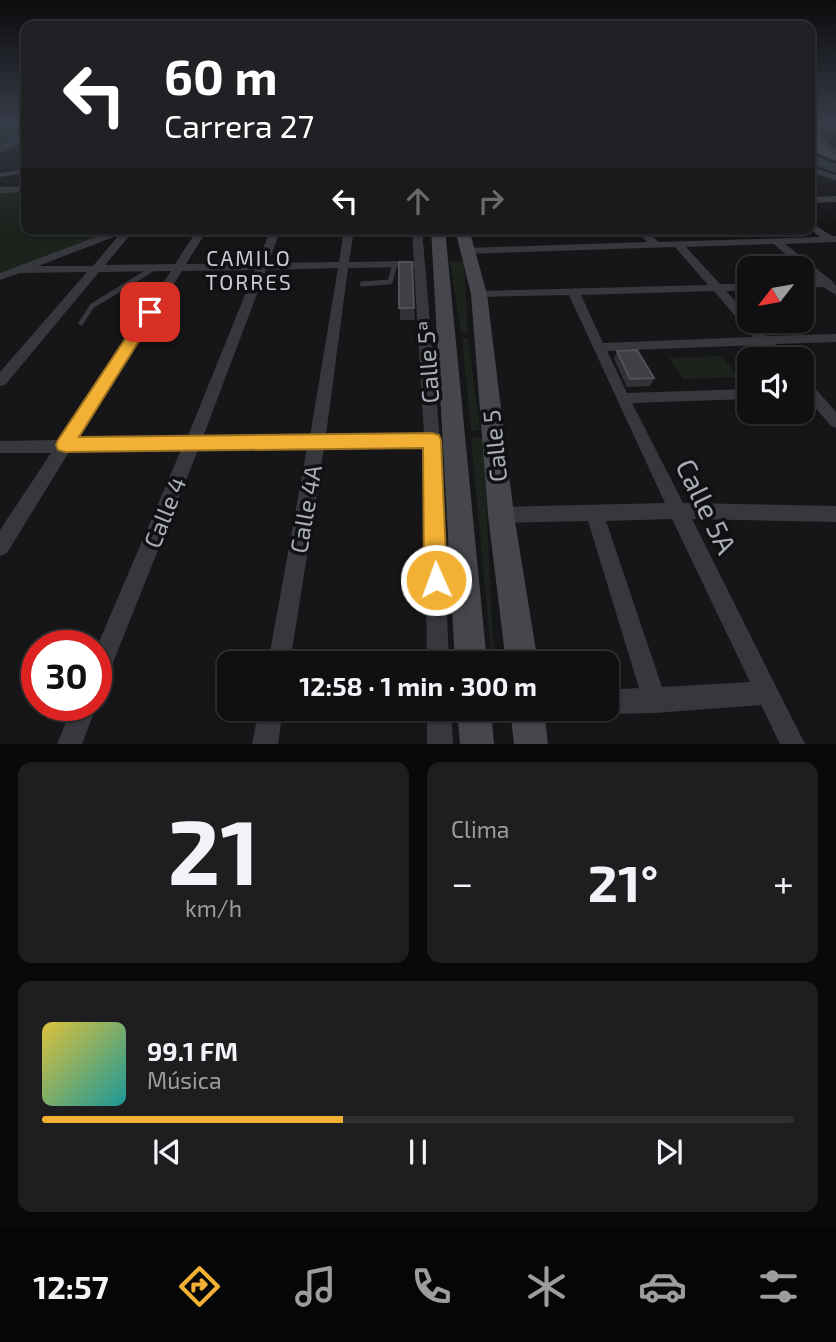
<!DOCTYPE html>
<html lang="es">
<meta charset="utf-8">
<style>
:root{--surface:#101012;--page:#1e1e20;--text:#f1f3f6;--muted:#9c9d9f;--line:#303032;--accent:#f2b134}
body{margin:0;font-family:"Exo 2",sans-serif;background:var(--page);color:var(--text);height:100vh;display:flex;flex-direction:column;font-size:26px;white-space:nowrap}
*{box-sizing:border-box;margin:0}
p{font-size:23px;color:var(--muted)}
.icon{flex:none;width:38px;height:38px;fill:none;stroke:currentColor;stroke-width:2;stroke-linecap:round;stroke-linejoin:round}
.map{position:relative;height:744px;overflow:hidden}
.details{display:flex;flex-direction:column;gap:18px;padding:18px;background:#09090a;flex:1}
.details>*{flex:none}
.hud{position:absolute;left:21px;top:21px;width:794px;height:214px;border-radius:14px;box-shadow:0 2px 5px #0004,0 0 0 2px var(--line);background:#202124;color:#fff;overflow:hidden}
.needle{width:46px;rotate:239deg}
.buttons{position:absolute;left:737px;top:256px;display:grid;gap:14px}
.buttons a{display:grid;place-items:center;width:77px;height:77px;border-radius:14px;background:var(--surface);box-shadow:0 2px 5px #0004,0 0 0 2px var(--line);font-size:35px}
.speed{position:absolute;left:21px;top:630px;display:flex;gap:14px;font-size:35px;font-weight:700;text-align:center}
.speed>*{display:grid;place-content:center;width:91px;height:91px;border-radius:50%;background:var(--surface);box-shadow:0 2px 5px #0004,0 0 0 2px var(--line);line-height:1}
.speed .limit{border:10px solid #d22;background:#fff;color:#111}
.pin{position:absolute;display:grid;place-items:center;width:60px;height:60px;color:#fff;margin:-30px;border-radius:14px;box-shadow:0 4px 10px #0006}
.me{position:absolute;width:77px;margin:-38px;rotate:358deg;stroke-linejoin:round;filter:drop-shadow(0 0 5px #0008)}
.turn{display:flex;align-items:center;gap:24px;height:147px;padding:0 28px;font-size:32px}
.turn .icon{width:91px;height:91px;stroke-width:2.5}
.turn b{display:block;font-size:49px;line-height:60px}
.lanes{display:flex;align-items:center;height:66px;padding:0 28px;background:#0003;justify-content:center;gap:35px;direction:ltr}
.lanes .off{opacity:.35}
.big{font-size:52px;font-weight:700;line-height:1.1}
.details .tile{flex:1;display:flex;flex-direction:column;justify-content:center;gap:10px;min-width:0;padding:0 24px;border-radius:14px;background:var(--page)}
.details .dial{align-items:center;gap:0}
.dial b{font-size:91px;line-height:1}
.song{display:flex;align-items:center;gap:21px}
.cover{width:84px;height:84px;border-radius:10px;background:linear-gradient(135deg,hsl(50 70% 55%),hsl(180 70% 35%))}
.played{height:7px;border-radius:4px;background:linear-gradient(90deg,var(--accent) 40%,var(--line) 40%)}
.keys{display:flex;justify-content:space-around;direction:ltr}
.heat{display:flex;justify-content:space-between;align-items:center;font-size:38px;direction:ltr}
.details .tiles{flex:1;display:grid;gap:18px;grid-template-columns:1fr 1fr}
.tile:last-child{grid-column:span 2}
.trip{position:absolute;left:217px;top:651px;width:402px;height:70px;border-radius:14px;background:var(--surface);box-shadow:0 2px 5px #0004,0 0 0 2px var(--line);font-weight:700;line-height:70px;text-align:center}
.menu{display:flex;height:112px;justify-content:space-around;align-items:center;background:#060607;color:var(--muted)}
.menu .icon{width:49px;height:49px}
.menu .active{color:var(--accent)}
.menu b{font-size:32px;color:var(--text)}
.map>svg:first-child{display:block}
</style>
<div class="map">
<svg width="836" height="744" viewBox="0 0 836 744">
<rect width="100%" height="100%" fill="#161618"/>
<path fill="#1c231d" d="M0,121H26V133L0,147Z
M26,190V229H121L0,274V192Z
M450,261H464L468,333H461Z
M462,338H468L480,430L471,431Z
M722,356L738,377L683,379L669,358Z
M483,437L494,663H492L471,438Z"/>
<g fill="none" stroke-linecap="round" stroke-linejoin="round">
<path fill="#2c353c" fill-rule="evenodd" d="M26,133V141L0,153V144Z
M810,154L836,164V173L810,163Z"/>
<path stroke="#37383d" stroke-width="5" d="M362,284L390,282L395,264
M81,323L92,306L154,268"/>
<path fill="#37383d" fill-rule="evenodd" d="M815,124L836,126V130L818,128L823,140L836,149V153C822,150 813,140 812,126Z
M810,167L836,175V180L810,172Z
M26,169V173L0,177V173Z
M26,186V192L0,193V187Z
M836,196V202L810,203V197Z
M810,222L832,236H836V242L785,244L832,281L836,286V295L823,287L802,288V282L816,281L774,244L686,247L720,284H749V290L726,291L749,316V320H753L767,336L836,334V342L775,344L787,359H772L760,345L607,351L627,393L749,389V399L632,403L683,503L836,506V522L692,519L805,744H780L761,705L655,713L607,714L598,711V709H607V690L639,688L588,521L501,523L495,521L492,515L495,509L501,507L665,503L569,295L479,297L473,294L479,291L708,285L675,247L467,254L462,251L467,248L647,242L636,229H646L658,242L820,237L810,229ZM714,291L753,337L603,343L581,295ZM672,519L750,682L662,687L606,521Z
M117,229H135L105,265L175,264L198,229H208L186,264L257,263L271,229H281L268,263L339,262L344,229H354L349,262L414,261L412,229H422L440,440L449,663H427L424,446L324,448L290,663H268L307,448L198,450L104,685L96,689V649L181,450L69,452L7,553L0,556V530L51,453H0V441L60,440L171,271L99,272L5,385L0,386V372L87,272L20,273L0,280V273ZM119,235L93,266H38ZM414,267L424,434L326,435L348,268ZM338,268L310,436L203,437L266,270ZM255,270L187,438L78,439L182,271Z
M802,378L807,379L836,412V428L831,426L802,392Z
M96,703L97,705L82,744H57L73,705H96Z
M259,709H283L278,744H252Z
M427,709H451L453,744H427Z"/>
<path fill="#45474d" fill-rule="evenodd" d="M810,135L827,150L836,154V161L819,154L810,144Z
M431,229H445L487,663H455Z
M455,229H469L487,294L514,515L538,663H506L488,515L471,294Z
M457,709H491L494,744H460Z
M510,709H544L548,744H514Z"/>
</g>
<path fill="#323236" d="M399,262L414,308L415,320H400Z
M617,351L654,378L650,386L627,387L614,359Z"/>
<path fill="#3f3f44" stroke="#4f5156" stroke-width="2" d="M399,262H412L414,308H399Z
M637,350L654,378L630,379L617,351Z"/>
<linearGradient id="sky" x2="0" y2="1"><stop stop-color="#0c0c0d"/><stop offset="0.54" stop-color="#363c48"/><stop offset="1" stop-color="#363c48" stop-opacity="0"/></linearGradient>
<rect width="836" height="225" fill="url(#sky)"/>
<path fill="#f2b134" stroke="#9d7322" stroke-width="2" d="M150,308L157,312L79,437L432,433L439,435L441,440L447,580L444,588L436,591L428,588L424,580L423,448L65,452L58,450L56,445L58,440L145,309Z"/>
<g text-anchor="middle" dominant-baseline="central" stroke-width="7" stroke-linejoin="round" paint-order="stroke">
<g font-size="21" letter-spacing="2" fill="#c9ccd4" stroke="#111113">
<text x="249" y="257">CAMILO<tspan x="249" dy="24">TORRES</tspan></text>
</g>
<g font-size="24" fill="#a8adb8" stroke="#111113">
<text transform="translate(427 362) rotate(-94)">Calle 5ª</text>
<text transform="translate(494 446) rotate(-96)">Calle 5</text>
<text transform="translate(305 509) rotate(-80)">Calle 4A</text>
<text transform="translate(164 512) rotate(-68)">Calle 4</text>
</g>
<g font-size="28" fill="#a8adb8" stroke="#111113">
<text transform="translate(707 506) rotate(64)">Calle 5A</text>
</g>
</g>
</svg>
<div class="buttons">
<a><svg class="needle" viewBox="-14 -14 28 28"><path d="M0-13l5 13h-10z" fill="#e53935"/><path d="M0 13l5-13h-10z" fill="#9c9d9f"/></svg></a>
<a><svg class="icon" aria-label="sound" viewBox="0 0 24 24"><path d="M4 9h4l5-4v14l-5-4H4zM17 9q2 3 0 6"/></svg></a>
</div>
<div class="speed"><div class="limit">30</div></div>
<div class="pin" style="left:150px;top:312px;background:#d93025"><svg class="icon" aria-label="arrive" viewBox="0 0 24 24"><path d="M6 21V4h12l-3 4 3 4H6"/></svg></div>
<svg class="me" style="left:436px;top:580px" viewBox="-20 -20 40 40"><circle r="17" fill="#f2b134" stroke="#fff" stroke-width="3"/><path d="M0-11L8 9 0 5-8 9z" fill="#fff"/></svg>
<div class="trip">12:58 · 1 min · 300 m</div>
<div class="hud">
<div class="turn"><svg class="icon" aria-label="left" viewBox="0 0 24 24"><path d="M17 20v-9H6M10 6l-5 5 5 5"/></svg><div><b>60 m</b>Carrera 27</div></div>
<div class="lanes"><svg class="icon" aria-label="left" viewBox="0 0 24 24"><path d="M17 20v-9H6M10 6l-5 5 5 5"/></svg><svg class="icon off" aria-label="ahead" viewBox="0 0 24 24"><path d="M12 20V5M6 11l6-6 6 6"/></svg><svg class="icon off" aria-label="right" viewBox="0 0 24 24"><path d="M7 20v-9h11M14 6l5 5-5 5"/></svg></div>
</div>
</div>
<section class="details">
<div class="tiles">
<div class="tile dial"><b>21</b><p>km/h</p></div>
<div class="tile"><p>Clima</p>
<div class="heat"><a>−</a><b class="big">21°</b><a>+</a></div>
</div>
<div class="tile">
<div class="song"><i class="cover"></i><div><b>99.1 FM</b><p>Música</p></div></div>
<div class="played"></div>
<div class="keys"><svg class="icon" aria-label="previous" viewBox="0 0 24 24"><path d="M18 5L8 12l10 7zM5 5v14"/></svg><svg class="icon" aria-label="pause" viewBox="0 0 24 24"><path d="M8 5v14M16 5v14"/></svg><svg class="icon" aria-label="next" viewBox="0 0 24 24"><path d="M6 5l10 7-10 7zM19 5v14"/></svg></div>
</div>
</div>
</section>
<nav class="menu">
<b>12:57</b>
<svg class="icon active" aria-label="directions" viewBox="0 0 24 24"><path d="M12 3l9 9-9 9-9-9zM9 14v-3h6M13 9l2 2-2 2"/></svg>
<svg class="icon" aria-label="music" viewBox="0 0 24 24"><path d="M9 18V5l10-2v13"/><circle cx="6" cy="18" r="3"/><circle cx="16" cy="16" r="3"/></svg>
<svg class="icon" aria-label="phone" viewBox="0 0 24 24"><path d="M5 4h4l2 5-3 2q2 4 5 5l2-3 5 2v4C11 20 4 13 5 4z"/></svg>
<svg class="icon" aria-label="climate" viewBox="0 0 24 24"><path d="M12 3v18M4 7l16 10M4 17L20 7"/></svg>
<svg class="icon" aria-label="car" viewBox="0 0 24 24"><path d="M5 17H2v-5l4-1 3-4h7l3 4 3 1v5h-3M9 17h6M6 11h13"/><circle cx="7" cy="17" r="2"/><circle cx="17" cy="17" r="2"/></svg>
<svg class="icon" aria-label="filters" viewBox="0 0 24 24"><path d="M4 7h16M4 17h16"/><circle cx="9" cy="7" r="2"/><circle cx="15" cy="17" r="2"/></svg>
</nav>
